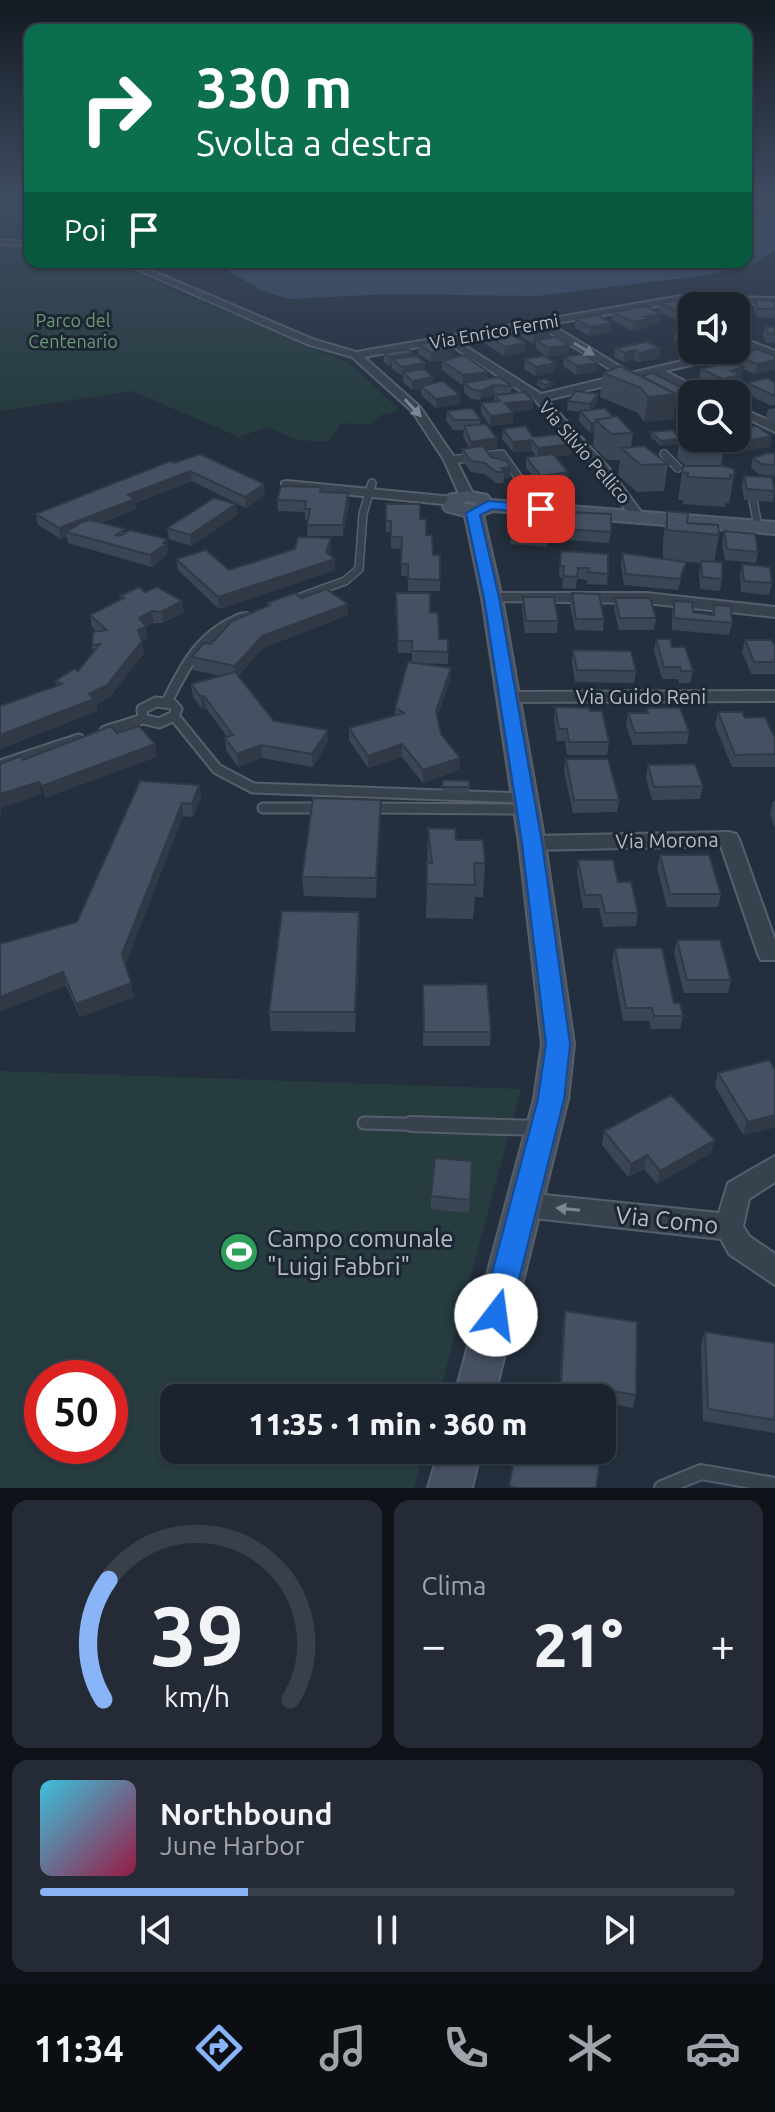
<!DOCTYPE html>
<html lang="it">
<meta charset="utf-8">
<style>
:root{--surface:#1b232e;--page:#242b36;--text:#f1f3f6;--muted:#a0a4aa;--line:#39404a;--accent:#8ab4f8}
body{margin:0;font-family:Ubuntu,sans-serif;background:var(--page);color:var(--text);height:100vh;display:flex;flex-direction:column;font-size:30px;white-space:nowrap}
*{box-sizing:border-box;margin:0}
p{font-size:26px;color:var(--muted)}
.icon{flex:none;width:44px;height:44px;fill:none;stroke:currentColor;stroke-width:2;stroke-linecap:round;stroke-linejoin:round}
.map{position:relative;height:1488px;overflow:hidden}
.drawer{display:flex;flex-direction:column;gap:12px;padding:12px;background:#0f1319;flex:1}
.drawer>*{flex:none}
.guide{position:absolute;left:24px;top:24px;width:728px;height:244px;border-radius:16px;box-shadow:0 2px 6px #0004,0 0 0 2px var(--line);background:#0b6e4f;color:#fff;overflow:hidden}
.fabs{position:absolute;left:678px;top:292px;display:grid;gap:16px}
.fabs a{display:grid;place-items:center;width:72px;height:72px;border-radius:16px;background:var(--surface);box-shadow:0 2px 6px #0004,0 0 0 2px var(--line);font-size:40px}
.speed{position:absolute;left:24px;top:1360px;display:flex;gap:16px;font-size:40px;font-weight:700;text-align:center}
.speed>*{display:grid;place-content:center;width:104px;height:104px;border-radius:50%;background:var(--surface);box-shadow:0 2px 6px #0004,0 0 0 2px var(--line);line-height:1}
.speed .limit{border:12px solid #d22;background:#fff;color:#111}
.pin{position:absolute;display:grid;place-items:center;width:68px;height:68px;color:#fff;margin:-34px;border-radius:16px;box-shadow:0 4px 12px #0006}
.me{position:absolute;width:88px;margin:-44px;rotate:15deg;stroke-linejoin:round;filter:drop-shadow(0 0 6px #0008)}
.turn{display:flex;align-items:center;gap:28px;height:168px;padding:0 40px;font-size:36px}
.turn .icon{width:104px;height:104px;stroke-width:2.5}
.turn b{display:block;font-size:56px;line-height:68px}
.then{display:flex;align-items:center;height:76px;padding:0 40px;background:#0003;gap:16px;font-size:30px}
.big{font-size:60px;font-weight:800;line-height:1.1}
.drawer .card{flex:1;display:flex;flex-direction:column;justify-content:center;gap:12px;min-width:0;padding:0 28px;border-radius:16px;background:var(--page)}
.drawer .dial{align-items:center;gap:0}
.dial svg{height:208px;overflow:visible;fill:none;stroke:var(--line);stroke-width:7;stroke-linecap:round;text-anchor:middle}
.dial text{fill:var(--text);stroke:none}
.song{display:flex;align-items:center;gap:24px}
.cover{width:96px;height:96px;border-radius:12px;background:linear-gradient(135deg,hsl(190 70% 55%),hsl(340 70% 35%))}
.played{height:8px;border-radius:4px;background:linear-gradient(90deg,var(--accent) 30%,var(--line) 30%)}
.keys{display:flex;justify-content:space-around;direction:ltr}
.heat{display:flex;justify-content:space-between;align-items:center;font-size:44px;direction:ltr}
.drawer .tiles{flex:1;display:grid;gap:12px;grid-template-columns:1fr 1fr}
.card:last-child{grid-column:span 2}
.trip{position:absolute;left:160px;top:1384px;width:456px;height:80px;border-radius:16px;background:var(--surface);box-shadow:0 2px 6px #0004,0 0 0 2px var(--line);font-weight:800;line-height:80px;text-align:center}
.menu{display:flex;height:128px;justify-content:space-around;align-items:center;background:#0b0e12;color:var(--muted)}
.menu .icon{width:56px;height:56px}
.menu .on{color:var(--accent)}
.menu b{font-size:36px;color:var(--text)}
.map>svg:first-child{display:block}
</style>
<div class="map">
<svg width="775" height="1488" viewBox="0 0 775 1488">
<rect width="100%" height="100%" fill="#242f3e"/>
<path fill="#263c3f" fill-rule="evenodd" d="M0,245L30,248V262L119,265L114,266L124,267L171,288L168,291L191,297L188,299L190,300L197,299L350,364L400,410L381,415L370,425L341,423L329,442L299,440L267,427L239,437L132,391L0,411Z
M0,1071L521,1089L438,1398H174V1450H424L414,1488H0ZM42,1378H110V1446H42Z"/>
<path fill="#394c67" d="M746,213L775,218V250L753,265L708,275L537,296L390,294L289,299L263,291L228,271L237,262H746Z"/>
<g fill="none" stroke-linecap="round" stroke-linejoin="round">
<g stroke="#565f6c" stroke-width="10">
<path id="service-far3" d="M664,454L678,468
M450,460L502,454L541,509
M753,500L758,526
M290,601L345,581L359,569L363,514L372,483
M237,620L246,616"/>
</g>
<g stroke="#565f6c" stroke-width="13">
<path id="service-far2" d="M156,702L172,704L177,709L174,716L159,723L143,719L142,709Z
M167,702C185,665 201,634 242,618
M174,716L217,769L253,788L524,798
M105,731L143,719
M0,765L79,739
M263,808H323
M370,808L523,809"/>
</g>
<g stroke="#565f6c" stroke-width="15">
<path id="service-far1" d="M364,1123L480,1126"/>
</g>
<g stroke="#565f6c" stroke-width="18">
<path id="service" d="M411,1124L536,1128
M662,1488L701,1472L775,1485"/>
</g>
<g stroke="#565f6c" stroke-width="4">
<path id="minor" d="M0,240L30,242V246L0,244Z
M120,262H131L315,340L356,352L681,296L775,298V304L681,302L550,324L631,373L745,346L736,332V312L741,315L750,341L775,351V357L752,351L665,371L710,394H695L654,374L547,400L607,466L644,516L637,520L632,519L599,472L535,400L446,342L364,357L420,407L456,460L474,496L467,500L460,496L444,460L412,411L352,357L307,344ZM539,326L620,375L541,394L457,341Z
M736,406L775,423V432L736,413Z
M287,481L453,497L460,501L453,505L282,488V482Z
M492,593H646L775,607V617L646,603L487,601V595Z
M775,691V701L507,702L498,697L507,692Z
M729,832L736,834L739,839L775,940V960H761L758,954L721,846L532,850L525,848L522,843L525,838L532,836Z
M775,1156V1182L749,1199L743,1226L749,1236L775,1254V1285L729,1254L721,1239L525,1217L515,1214L512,1205L515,1196L525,1193L719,1213L728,1183Z"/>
</g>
<g stroke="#565f6c" stroke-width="4">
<path id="secondary" d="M467,491L487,495L491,500L775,522V534L493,511L483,515L502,598L545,843L574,1044L568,1099L494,1398H454L534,1099L542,1044L519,843L482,598L465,516L446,511L443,507L449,495ZM467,501L475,503L476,505L462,504Z
M439,1450H481L472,1488H428Z"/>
</g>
<use href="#service-far3" stroke="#38414e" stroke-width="7"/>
<use href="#service-far2" stroke="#38414e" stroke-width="9"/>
<use href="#service-far1" stroke="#38414e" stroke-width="11"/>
<use href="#service" stroke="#38414e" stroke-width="14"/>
<use href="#minor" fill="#38414e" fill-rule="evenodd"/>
<use href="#secondary" fill="#465061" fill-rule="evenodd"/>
</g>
<path fill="#3b4654" d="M755,300L775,301V318L757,317L754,309Z
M660,303L692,306V317L676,320L659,312Z
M613,312L660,322L647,325V328L632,331L612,320Z
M575,319L612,323L611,332L589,336L575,328Z
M522,327L550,332L549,338L569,345L568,354L548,357L536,349V343L533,344L521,336Z
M765,327H775V343L766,342L763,336Z
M692,328V349L674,341L675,332Z
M485,334L525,343L524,352L504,356L484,343Z
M419,344L488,372V379L512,386L511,393L533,401L532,410L513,412V423L490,426L481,413V403L494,402V395L480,400L471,399L464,392V385H462L442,370V361L452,358L431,362L418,354Z
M615,348H660L659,358L639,362L634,360L624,362L614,357Z
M384,353H412V356L425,370L433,383L460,395V404L436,408L421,395V389L412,390L403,382V376L392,369V366H389L384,362Z
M734,355L775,356V369L755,374L743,369L739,384L721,389L699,379L701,369L711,367V363H732Z
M564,357L597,363L596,372L576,375L563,366Z
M525,359L555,372L535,376L524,369Z
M603,373L691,402L675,406L673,419L644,422L638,413L600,397Z
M537,381L553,383L552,387L544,389L537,385Z
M775,382V405L772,406L745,393L747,383Z
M598,394L597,404L592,410L613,417L633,433L631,447L668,464L664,491L637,492L618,475L620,460H607L593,446L594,433H590L579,421L580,412L567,410L568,401Z
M692,395V417L689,415Z
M775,408V423L766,419L768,409Z
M447,411L481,420L480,425L497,438V448L485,450L491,457L511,467L510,477L504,478L503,483H496L485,474L471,472L462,459V449L469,448L463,436L464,430H453L446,420Z
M740,428L770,447L735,453L718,438H736Z
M503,429L533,437L572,444L571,455L554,456L567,483L541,486L526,468V457L536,456L532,451L513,452L502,439Z
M651,432L678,444L661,446L651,437Z
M681,432L724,448L721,466L734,476L729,503H726L725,507L683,504V500H678L683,466H686L677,458Z
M775,453V476L759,474L751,468L753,458Z
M170,461L265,495L246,508L192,481L136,503V509L102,523L168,551L167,552V555L152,567L68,543L67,537L61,539L38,525L36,514Z
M744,476L775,490L773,502L744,500L742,486Z
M321,487L322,492L349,504L343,536H307L308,520H305V512L278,511L277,500Z
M236,504L237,515L191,546L169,539L167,528Z
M386,504L420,519L426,535L440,580V591H408V576H401L402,549L391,548V532H386Z
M667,511L687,523L719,535L714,562L722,579L720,591L700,589L699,572L701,563L663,559V540Z
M567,512L611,532L609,543L565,540Z
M550,518L547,547L510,544L511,533Z
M724,531L758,552L756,563L725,560L722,543Z
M331,549L329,555L335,570L219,609L178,570L176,559L229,570Z
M561,551L608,574L607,585L587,584V580L577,579L576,589L562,588L563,578L559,577Z
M622,553L686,562L678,590L624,585L621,565Z
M742,564L772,583L769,595L741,592L740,576Z
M145,592L184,612L163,623H154L146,627L148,638L142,641L144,653L110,697L96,705L97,711L0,749V706L57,686L55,681L78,671L93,652L92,645L97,632L92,627L90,615L120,599V596Z
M572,593L604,619L603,631L575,630L570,605Z
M523,597L558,621L557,633H525L522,608Z
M301,598L348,604V615L263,648L238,676L274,721L328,742L313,767L262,758L238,767L226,750L225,738L227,737L206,708L202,709L193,697L191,684L221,676L193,670L192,657L268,606L267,603Z
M615,598L656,618L654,630H619L614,609Z
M674,601L693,612L712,614L714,605L732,623L729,635L672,630V612Z
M395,604L430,612L439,639L448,652V664L414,663L450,680L437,718L441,734L460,758L459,770L423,783L402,757L368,768L349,740V728L395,716V708L412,663V653H398Z
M656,639L672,647L693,671L690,683H679L678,679H662L654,651Z
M745,640L775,646V674H751L742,652Z
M573,650L636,671L634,683L575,682L572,662Z
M555,707L590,711L609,742L607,755H567L565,741H557L554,720Z
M647,708L689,732L687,744L633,745L626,726L628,713H646Z
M718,712L745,718L775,738V767H732L715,725Z
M566,759L619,800L617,812L573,813L564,772Z
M648,765L703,786L700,799L652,800L646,778Z
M443,780L469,781V794L442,793Z
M140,781L199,785L201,798L193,817L183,816L125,965L134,997L80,1017L66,986L0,1011L77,922Z
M381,800L376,898L304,896L302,877Z
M773,801H775V828L770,814Z
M428,828L456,840L485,863L483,897H475L473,919L426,918Z
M660,855L721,894L718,907H667L657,868Z
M578,860L638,913L636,926L603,927L599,908H583L577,873Z
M359,912L360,931L355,1032L271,1031L269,1012Z
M677,940L731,980L728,993H684L674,953Z
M615,948L674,1003L683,1016L680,1029H651L649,1021H623L612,961Z
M423,985L491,1032L490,1046H423Z
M769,1060L743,1135L715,1086L718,1073Z
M604,1131L711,1153L657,1184L644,1169L628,1177L602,1145Z
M472,1161L469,1213L431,1209V1196Z
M565,1311L636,1395L633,1408L602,1402V1398H577L559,1395L563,1323Z
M705,1332L775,1343V1433L703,1421L701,1344Z"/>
<path fill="#303945" d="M692,308V317L676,320L677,311Z
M661,314L660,322L647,325V328L632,331L633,322L644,317Z
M612,323L611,332L589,336L590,327Z
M550,332L549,341L536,340V343L533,344L534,335Z
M525,343L524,352L504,356L505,347Z
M569,345L568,354L548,357L549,348Z
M660,348L659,358L639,362L640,353Z
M453,349L452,358L431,362V353Z
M635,350L634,360L624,362L625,353Z
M412,353V362L392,359V366H389V357Z
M775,360V369L755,374L757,364Z
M425,363V372H403V376H402V367Z
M556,363L555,372L535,376L536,367Z
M597,363L596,372L576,375L577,366Z
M744,367L739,384L721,389L723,379L731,371Z
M488,372V381L464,383V385H462L463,375Z
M433,377V387L421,386V389L412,390V381Z
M553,383L552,387L544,389L545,385Z
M494,385V395L480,400L481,391Z
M692,393L691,402L675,406L673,419L644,422L648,397Z
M598,394L597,404L589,414L590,404Z
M460,395V404L436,408V399Z
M533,401L532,410L505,413V403Z
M513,413V423L490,426L491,416Z
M591,423H595L594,433H590Z
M772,436L770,447L735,453L737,443Z
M497,438V448L471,452V442Z
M679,439L678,444L661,446V441Z
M532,440V451L513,452V442Z
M572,444L571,455L537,458L538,448Z
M511,467L510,477L504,478V472L501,468Z
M190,471L192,481L136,503V509L74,534L66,532L67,537L61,539L59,528L128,495Z
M568,472L567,483L541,486V476Z
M264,484L265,495L246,508L245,497Z
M348,493L349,504L343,536V525Z
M236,504L237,515L191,546L190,535Z
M331,538V549L328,561L335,559V570L219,609L218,597L326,552Z
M167,539L168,551L167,552V555L152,567L150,555Z
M182,601L184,612L163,623L161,612Z
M348,604V615L263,648L236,679L235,666L262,636Z
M152,611L154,623L146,627L148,638L140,642L138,630L139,618Z
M142,641L144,653L110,697L96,705L97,711L0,749V735L89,694Z
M451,668L450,680L435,724L436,711Z
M204,696L206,708L202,709L201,697Z
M328,730V742L313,767L312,754Z
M155,744L157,757L45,798L42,786Z
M402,744V757L368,768V756Z
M261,745L262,758L238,767L237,754Z
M460,758L459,770L423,783V770Z
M39,782L42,794L1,808L2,814L0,815V794Z
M199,785L201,798L193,817L192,804Z
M381,800V819L376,898V878Z
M182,803L183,816L125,967L122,954Z
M359,912L360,931L355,1032V1012Z
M63,972L66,986L0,1011V997Z
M131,983L134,997L80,1017L76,1004Z
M775,1115V1128L743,1135L748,1122Z
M715,1140L711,1153L657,1184L660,1171Z
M647,1155L644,1169L628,1177L631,1164Z"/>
<path fill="#455162" stroke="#303945" stroke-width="2" d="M680,300L694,306H692V308L677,311L660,303Z
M755,300L775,301V309H758Z
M645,306L661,314L644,317L648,319L633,322L613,312Z
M597,315L612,323L590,327L575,319Z
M539,324L550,332L534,335L522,327Z
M765,327H775V334L768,333Z
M692,328V340L675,332Z
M505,331L525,343L505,347L485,334Z
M556,337L569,345L549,348L536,340Z
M440,341L453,349L431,353L419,344Z
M647,342L660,348L640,353L635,350L625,353L615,348Z
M407,349L412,353L389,357L384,353Z
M757,349L775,356V360L757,364L734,355Z
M584,354L597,363L577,366L564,357Z
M464,355L488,372L463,375L442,361Z
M416,356L425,363L402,367L392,359Z
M544,356L556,363L536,367L525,359Z
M726,360L744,367L731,371L740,375L723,379L701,369L716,365L711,363Z
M620,366L676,394L648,397L641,388L603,373Z
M424,369L433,377L412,381L403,372Z
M653,373L692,393L676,397V394L641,376Z
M499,377L512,386L494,385L481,391L471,389L464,383Z
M767,378L775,382V396L747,383Z
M545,379L553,383L545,385L537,381Z
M443,381L460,395L436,399L421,386Z
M712,385L732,394H701L693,390Z
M576,391L598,394L590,404L568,401Z
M525,392L533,401L505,403L513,413L491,416L481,403L500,401L494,395Z
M472,408L481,420H454L447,411Z
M605,408L613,417L596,420L595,423H591L580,411Z
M617,416L633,433L611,434L596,420Z
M486,424L497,438L471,442L464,426Z
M736,425L740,428L756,426L772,436L737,443L731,438H736Z
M525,426L533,437L563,434L572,444L538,448L532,440L513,442L503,429Z
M673,430L679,439L661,441L651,432Z
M692,431V438H714L724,448L701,449L681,432Z
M483,446L491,457L507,461L511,467L501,468L504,472H496L485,463L471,461L462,449Z
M644,446L668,464L641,465L621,448Z
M768,453H775V465L761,464L753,458Z
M200,454L264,484L245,497L190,471L128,495L135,499L59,528L36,514L170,461L175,463Z
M553,454L568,472L541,476L526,457Z
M683,466H723L734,469V476L730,475V479L688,477V473L682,472Z
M744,476L772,477L775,491L747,489Z
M281,486L321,487L320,492L348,493L343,525H307L310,509H305L306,501L277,500Z
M214,498L236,504L190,535L167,528Z
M386,504H420V519H426V535H432L433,555H440V580L408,579V564H401L402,537H391V521H386Z
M667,511L688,513L687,523L718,525L719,535L667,530Z
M567,512L611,514V532L566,529Z
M514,515L550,518L548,535L511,533Z
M91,520L125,529L116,535L120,536L130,530L167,539L163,543L166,544L150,555L66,532L82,522Z
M724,531L755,534L758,552L727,549Z
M298,537L331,538L326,552L335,559L218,597L176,559L206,550L229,570L295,549Z
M561,551L608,554V574L588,572L589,568H578L577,577L563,576L564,566H560Z
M622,553L686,562L680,579L626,574Z
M701,561L722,562V579L702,577Z
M742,564L770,567L772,583L744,581Z
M139,587L145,592L157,587L182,601L161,612L152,611L139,618L146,626L138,630L142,641L107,685L89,694L94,699L0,735V706L62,684L55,681L74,669L78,671L100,644L92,645L93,632L107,630L90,615L124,598L120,596Z
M326,589L348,604L262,636L235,666L192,657L204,643L211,644L232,621L270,605L267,603L295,593L301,598Z
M396,593H430V612L438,613L439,639H448V652L412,651V641H398Z
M572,593L599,594L604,619H576Z
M523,597H554L558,621H526Z
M615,598H650L656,618H620Z
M674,601L692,602L693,612L714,615V605L731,606L732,623L674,618Z
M656,639H670L672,647H685L693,671H681L680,667H664Z
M745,640H772L775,646V662H754Z
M573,650L631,651L636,671L577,670Z
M408,662L451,668L436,711L441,734L460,758L423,770L402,744L368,756L349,728L404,713L395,708Z
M235,672L274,721L328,730L312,754L261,745L237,754L225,738L233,735L204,696L201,697L191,684Z
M555,707L589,708L590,711H602L609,742H569L567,729H559Z
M647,708H680L689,732L635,733L628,713H648Z
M718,712H742L745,718L765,717L775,738V754L735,755Z
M111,726L117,733L139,726L155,744L42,786L39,782L0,794V764L21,756L23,760Z
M566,759H608L619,800H574Z
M695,764L703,786L654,787L648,765Z
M443,780L469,781V787H442Z
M140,781L199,785L192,804L182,803L122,954L131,983L76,1004L63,972L0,997V944L77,922Z
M313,798L381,800L376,878L302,877Z
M428,828L455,829L456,840H483L485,863H474L475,885L427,884V863H432Z
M660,855H709L721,894H670Z
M578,860H613L618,882H631L638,913H605L601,895H585Z
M282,911L359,912L355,1012H269Z
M677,940H720L731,980H687Z
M615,948H662L674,1003H680L683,1016H654L652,1008H626Z
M487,984L491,1032H424L423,985Z
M769,1060L775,1070V1115L748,1122L718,1073Z
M671,1095L715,1140L660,1171L647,1155L631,1164L604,1131Z
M435,1158L472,1161L470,1200L431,1196Z
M565,1311L637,1322L636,1395L561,1383Z
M705,1332L775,1343V1420L708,1409Z
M516,1450H596L601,1452L596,1488H516L509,1486Z"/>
<defs><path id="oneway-solid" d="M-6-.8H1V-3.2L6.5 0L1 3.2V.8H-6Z" transform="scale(2)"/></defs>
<g fill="#7c8592">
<use href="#oneway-solid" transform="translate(584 349) rotate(31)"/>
<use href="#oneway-solid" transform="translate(413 408) rotate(47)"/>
<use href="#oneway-solid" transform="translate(568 1209) rotate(-174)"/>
</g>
<linearGradient id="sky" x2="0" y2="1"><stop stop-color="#141a22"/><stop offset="0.49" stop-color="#3f4d63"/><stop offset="1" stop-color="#3f4d63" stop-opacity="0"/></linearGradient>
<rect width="775" height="409" fill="url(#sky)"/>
<path fill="#1a73e8" stroke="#114b97" stroke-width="2" d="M488,501L541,505L548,509L541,513L492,509L480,515L499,598L542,843L570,1044L564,1099L510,1315L506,1326L496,1330L485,1326L481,1315L538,1099L546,1044L522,843L484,598L466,513Z"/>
<defs>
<g id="stadium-disc" transform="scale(2)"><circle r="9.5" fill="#2e9e5b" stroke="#1d2633"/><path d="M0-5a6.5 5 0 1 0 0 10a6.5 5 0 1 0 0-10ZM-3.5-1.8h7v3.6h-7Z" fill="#fff"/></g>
</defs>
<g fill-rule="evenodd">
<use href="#stadium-disc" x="239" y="1252"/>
</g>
<g text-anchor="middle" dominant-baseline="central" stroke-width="6" stroke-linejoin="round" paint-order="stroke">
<g font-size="18" fill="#6b9a76" stroke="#1d2633">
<text x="73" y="320">Parco del<tspan x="73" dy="21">Centenario</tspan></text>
</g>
<g font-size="18" fill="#b4bcc9" stroke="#1d2633">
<text transform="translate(494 331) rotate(-10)">Via Enrico Fermi</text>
<text transform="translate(585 452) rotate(49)">Via Silvio Pellico</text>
</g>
<g font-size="20" fill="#b4bcc9" stroke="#1d2633">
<text x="641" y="696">Via Guido Reni</text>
<text transform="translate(667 840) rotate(-1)">Via Morona</text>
</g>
<g font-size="24" fill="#b4bcc9" stroke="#1d2633">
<text transform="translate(667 1220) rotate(6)">Via Como</text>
</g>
<g font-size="24" fill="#b4bcc9" stroke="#1d2633" text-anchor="start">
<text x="267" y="1238">Campo comunale<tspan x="267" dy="28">"Luigi Fabbri"</tspan></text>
</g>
</g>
</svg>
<div class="fabs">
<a><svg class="icon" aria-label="sound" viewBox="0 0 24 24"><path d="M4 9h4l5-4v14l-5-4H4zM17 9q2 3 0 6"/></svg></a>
<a><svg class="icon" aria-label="search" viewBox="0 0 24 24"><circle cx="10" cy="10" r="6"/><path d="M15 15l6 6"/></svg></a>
</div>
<div class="speed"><div class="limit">50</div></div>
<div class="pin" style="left:541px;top:509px;background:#d93025"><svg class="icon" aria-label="arrive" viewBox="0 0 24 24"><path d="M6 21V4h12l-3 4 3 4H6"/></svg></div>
<svg class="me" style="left:496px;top:1315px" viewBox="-20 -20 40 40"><circle r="19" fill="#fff"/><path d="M0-13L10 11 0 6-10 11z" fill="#1a73e8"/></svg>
<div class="trip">11:35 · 1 min · 360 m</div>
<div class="guide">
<div class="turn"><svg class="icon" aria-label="right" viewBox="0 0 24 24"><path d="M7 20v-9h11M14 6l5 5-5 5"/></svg><div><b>330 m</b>Svolta a destra</div></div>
<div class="then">Poi<svg class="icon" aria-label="arrive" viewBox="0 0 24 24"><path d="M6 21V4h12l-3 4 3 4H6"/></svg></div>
</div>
</div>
<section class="drawer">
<div class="tiles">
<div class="card dial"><svg viewBox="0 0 100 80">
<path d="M14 69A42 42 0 1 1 86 69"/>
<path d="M14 69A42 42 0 0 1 16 23" stroke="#8ab4f8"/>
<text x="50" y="56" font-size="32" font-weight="700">39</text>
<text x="50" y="72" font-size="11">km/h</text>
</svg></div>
<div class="card"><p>Clima</p>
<div class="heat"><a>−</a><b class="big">21°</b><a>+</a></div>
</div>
<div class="card">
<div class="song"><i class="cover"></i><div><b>Northbound</b><p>June Harbor</p></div></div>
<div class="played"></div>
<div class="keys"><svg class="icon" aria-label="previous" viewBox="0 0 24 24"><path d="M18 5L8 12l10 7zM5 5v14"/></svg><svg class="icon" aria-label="pause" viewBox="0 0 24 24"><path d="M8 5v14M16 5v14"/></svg><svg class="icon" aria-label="next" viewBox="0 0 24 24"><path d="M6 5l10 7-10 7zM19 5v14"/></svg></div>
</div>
</div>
</section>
<nav class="menu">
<b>11:34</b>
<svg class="icon on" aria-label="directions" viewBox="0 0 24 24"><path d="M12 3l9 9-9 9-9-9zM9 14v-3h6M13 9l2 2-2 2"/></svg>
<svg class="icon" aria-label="music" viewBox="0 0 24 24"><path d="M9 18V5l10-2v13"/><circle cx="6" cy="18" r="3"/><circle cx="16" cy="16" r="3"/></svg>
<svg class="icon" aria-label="phone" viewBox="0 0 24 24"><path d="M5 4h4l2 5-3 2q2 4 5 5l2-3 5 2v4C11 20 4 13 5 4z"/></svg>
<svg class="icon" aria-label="climate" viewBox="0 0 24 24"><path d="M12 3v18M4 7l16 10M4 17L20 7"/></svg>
<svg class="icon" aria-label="car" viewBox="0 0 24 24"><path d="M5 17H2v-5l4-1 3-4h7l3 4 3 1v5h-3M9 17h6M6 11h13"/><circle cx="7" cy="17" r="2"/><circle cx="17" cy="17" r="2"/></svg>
</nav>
